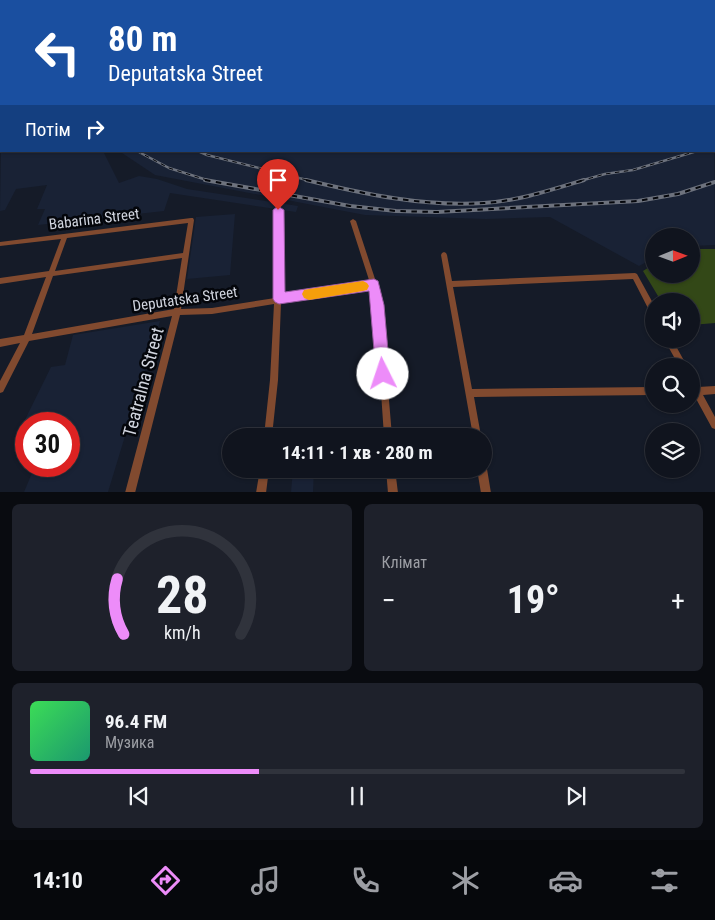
<!DOCTYPE html>
<html lang="uk">
<meta charset="utf-8">
<style>
:root{--surface:#10141e;--page:#1e212b;--text:#f1f3f6;--muted:#9c9ea4;--line:#30333c;--accent:#ed8cf9}
body{margin:0;font-family:"Roboto Condensed",sans-serif;background:var(--page);color:var(--text);height:100vh;display:flex;flex-direction:column;font-size:19px;white-space:nowrap}
*{box-sizing:border-box;margin:0}
p{font-size:16px;color:var(--muted)}
.icon{flex:none;width:28px;height:28px;fill:none;stroke:currentColor;stroke-width:2;stroke-linecap:round;stroke-linejoin:round}
.map{position:relative;height:492px;overflow:hidden}
.side{display:flex;flex-direction:column;gap:12px;padding:12px;background:#090b10;flex:1}
.side>*{flex:none}
.banner{position:absolute;left:0px;top:0px;width:715px;height:152px;box-shadow:0 1px 4px #0004,0 0 0 1px var(--line);background:#1a4fa0;color:#fff;overflow:hidden}
.needle{width:32px;rotate:89deg}
.controls{position:absolute;left:645px;top:228px;display:grid;gap:10px}
.controls a{display:grid;place-items:center;width:55px;height:55px;border-radius:50%;background:var(--surface);box-shadow:0 1px 4px #0004,0 0 0 1px var(--line);font-size:25px}
.speed{position:absolute;left:15px;top:412px;display:flex;gap:10px;font-size:25px;font-weight:700;text-align:center}
.speed>*{display:grid;place-content:center;width:65px;height:65px;border-radius:50%;background:var(--surface);box-shadow:0 1px 4px #0004,0 0 0 1px var(--line);line-height:1}
.speed .limit{border:8px solid #d22;background:#fff;color:#111}
.pin{position:absolute;display:grid;place-items:center;width:42px;height:42px;color:#fff;margin:-51px -21px;border-radius:50% 50% 50% 0;rotate:-45deg;box-shadow:0 0 5px #0007}
.pin .icon{rotate:45deg}
.me{position:absolute;width:55px;margin:-28px;rotate:356deg;stroke-linejoin:round;filter:drop-shadow(0 0 4px #0008)}
.turn{display:flex;align-items:center;gap:18px;height:105px;padding:0 25px;font-size:22px}
.turn .icon{width:65px;height:65px;stroke-width:2.5}
.turn b{display:block;font-size:35px;line-height:42px}
.then{display:flex;align-items:center;height:48px;padding:0 25px;background:#0003;gap:10px;font-size:19px}
.big{font-size:38px;font-weight:700;line-height:1.1}
.side .card{flex:1;display:flex;flex-direction:column;justify-content:center;gap:8px;min-width:0;padding:0 18px;border-radius:8px;background:var(--page)}
.side .dial{align-items:center;gap:0}
.dial svg{height:130px;overflow:visible;fill:none;stroke:var(--line);stroke-width:7;stroke-linecap:round;text-anchor:middle}
.dial text{fill:var(--text);stroke:none}
.song{display:flex;align-items:center;gap:15px}
.cover{width:60px;height:60px;border-radius:8px;background:linear-gradient(135deg,hsl(130 70% 55%),hsl(160 70% 35%))}
.played{height:5px;border-radius:2px;background:linear-gradient(90deg,var(--accent) 35%,var(--line) 35%)}
.keys{display:flex;justify-content:space-around;direction:ltr}
.heat{display:flex;justify-content:space-between;align-items:center;font-size:28px;direction:ltr}
.side .tiles{flex:1;display:grid;gap:12px;grid-template-columns:1fr 1fr}
.card:last-child{grid-column:span 2}
.trip{position:absolute;left:222px;top:428px;width:270px;height:50px;border-radius:25px;background:var(--surface);box-shadow:0 1px 4px #0004,0 0 0 1px var(--line);font-weight:700;line-height:50px;text-align:center}
.tabs{display:flex;height:80px;justify-content:space-around;align-items:center;background:#06080c;color:var(--muted)}
.tabs .icon{width:35px;height:35px}
.tabs .active{color:var(--accent)}
.tabs b{font-size:22px;color:var(--text)}
.map>svg:first-child{display:block}
</style>
<div class="map">
<svg width="715" height="493" viewBox="0 0 715 493">
<rect width="100%" height="100%" fill="#151b28"/>
<path fill="#192235" d="M714,78L715,245L691,246V236H654V258L639,266L550,217L486,219L365,215L155,175L119,151H714Z
M1,148V151H103L119,183L139,176L157,179L187,189L298,206L296,212L170,193L164,211L38,225L45,209H37L47,185L16,189L5,210L0,211Z
M235,214L230,275L187,279L196,217Z
M160,321L108,492H24L35,466H69V424H26V440H15L51,367L65,365L73,335Z
M293,469H314L313,492H291Z"/>
<path fill="#334817" d="M691,249H715V323L691,325V301H661L643,271L654,264V274H691Z"/>
<g fill="none" stroke-linecap="round" stroke-linejoin="round">
<path fill="#814a2f" fill-rule="evenodd" d="M278,208L281,210V297L370,283L350,221L353,219L356,221L377,285L381,305L392,436H384L375,305L371,288L281,303L278,380L272,436H264L270,380L274,304L212,314L180,315L135,493H125L172,316L29,341L3,392L0,393V381L20,343L0,347V339L24,335L46,277L0,284V278L49,271L61,239L0,246V242L191,218H193L194,220L181,309L212,308L275,298V210ZM188,223L183,253L55,271L67,238ZM182,258L174,309L32,334L53,276Z
M444,252L446,253L447,255L452,281L635,273L637,274L654,305V315L651,314L633,279L453,287L472,389L654,387V395L474,397L481,436H473L441,255L442,253Z
M664,339H672L687,366H679Z
M691,377L694,378L698,387L715,386V394L703,395L715,417V429L712,428L694,395H691Z
M484,465L485,466L487,469L491,493H481L477,469H484Z
M260,469H269L266,493H256Z
M386,469H395L398,493H388Z"/>
<g stroke="#6d727d" stroke-width="2.5">
<path id="rail-far1" d="M137,151L169,168L210,181
M198,151L207,155L311,181
M580,181L605,174L633,170L697,151"/>
</g>
<g stroke="#6d727d" stroke-width="4">
<path id="rail" d="M205,180L350,206L396,211L437,212L638,201L678,194L715,182
M306,180C364,194 424,207 484,203C518,201 551,190 584,180"/>
</g>
<use href="#rail-far1" stroke="#04060b" stroke-width="1" stroke-dasharray="4.5" stroke-linecap="butt"/>
<use href="#rail" stroke="#04060b" stroke-width="2" stroke-dasharray="5.5" stroke-linecap="butt"/>
</g>
<linearGradient id="sky" x2="0" y2="1"><stop stop-color="#0c0f16"/><stop offset="0.53" stop-color="#353f53"/><stop offset="1" stop-color="#353f53" stop-opacity="0"/></linearGradient>
<rect width="715" height="147" fill="url(#sky)"/>
<path fill="#ed8cf9" stroke="#9a5ba2" d="M278,206L284,210L285,292L374,279L378,281L384,305L390,374L388,379L383,381L378,379L376,374L369,291L279,304L275,302L273,299V210Z"/>
<path fill="#f59e0b" d="M363,281L367,283L369,286L367,290L363,291L309,300L304,298L302,294L304,290L309,289Z"/>
<g text-anchor="middle" dominant-baseline="central" stroke-width="5" stroke-linejoin="round" paint-order="stroke">
<g font-size="15" fill="#d1d5df" stroke="#04060b">
<text transform="translate(94 219) rotate(-7)">Babarina Street</text>
<text transform="translate(185 299) rotate(-8)">Deputatska Street</text>
</g>
<g font-size="18" fill="#d1d5df" stroke="#04060b">
<text transform="translate(143 382) rotate(-75)">Teatralna Street</text>
</g>
</g>
</svg>
<div class="controls">
<a><svg class="needle" viewBox="-14 -14 28 28"><path d="M0-13l5 13h-10z" fill="#e53935"/><path d="M0 13l5-13h-10z" fill="#9c9ea4"/></svg></a>
<a><svg class="icon" aria-label="sound" viewBox="0 0 24 24"><path d="M4 9h4l5-4v14l-5-4H4zM17 9q2 3 0 6"/></svg></a>
<a><svg class="icon" aria-label="search" viewBox="0 0 24 24"><circle cx="10" cy="10" r="6"/><path d="M15 15l6 6"/></svg></a>
<a><svg class="icon" aria-label="layers" viewBox="0 0 24 24"><path d="M12 4l9 5-9 5-9-5zM3 14l9 5 9-5"/></svg></a>
</div>
<div class="speed"><div class="limit">30</div></div>
<div class="pin" style="left:278px;top:210px;background:#d93025"><svg class="icon" aria-label="arrive" viewBox="0 0 24 24"><path d="M6 21V4h12l-3 4 3 4H6"/></svg></div>
<svg class="me" style="left:383px;top:374px" viewBox="-20 -20 40 40"><circle r="19" fill="#fff"/><path d="M0-13L10 11 0 6-10 11z" fill="#ed8cf9"/></svg>
<div class="trip">14:11 · 1 хв · 280 m</div>
<div class="banner">
<div class="turn"><svg class="icon" aria-label="left" viewBox="0 0 24 24"><path d="M17 20v-9H6M10 6l-5 5 5 5"/></svg><div><b>80 m</b>Deputatska Street</div></div>
<div class="then">Потім<svg class="icon" aria-label="right" viewBox="0 0 24 24"><path d="M7 20v-9h11M14 6l5 5-5 5"/></svg></div>
</div>
</div>
<section class="side">
<div class="tiles">
<div class="card dial"><svg viewBox="0 0 100 80">
<path d="M14 69A42 42 0 1 1 86 69"/>
<path d="M14 69A42 42 0 0 1 10 35" stroke="#ed8cf9"/>
<text x="50" y="56" font-size="32" font-weight="700">28</text>
<text x="50" y="72" font-size="11">km/h</text>
</svg></div>
<div class="card"><p>Клімат</p>
<div class="heat"><a>−</a><b class="big">19°</b><a>+</a></div>
</div>
<div class="card">
<div class="song"><i class="cover"></i><div><b>96.4 FM</b><p>Музика</p></div></div>
<div class="played"></div>
<div class="keys"><svg class="icon" aria-label="previous" viewBox="0 0 24 24"><path d="M18 5L8 12l10 7zM5 5v14"/></svg><svg class="icon" aria-label="pause" viewBox="0 0 24 24"><path d="M8 5v14M16 5v14"/></svg><svg class="icon" aria-label="next" viewBox="0 0 24 24"><path d="M6 5l10 7-10 7zM19 5v14"/></svg></div>
</div>
</div>
</section>
<nav class="tabs">
<b>14:10</b>
<svg class="icon active" aria-label="directions" viewBox="0 0 24 24"><path d="M12 3l9 9-9 9-9-9zM9 14v-3h6M13 9l2 2-2 2"/></svg>
<svg class="icon" aria-label="music" viewBox="0 0 24 24"><path d="M9 18V5l10-2v13"/><circle cx="6" cy="18" r="3"/><circle cx="16" cy="16" r="3"/></svg>
<svg class="icon" aria-label="phone" viewBox="0 0 24 24"><path d="M5 4h4l2 5-3 2q2 4 5 5l2-3 5 2v4C11 20 4 13 5 4z"/></svg>
<svg class="icon" aria-label="climate" viewBox="0 0 24 24"><path d="M12 3v18M4 7l16 10M4 17L20 7"/></svg>
<svg class="icon" aria-label="car" viewBox="0 0 24 24"><path d="M5 17H2v-5l4-1 3-4h7l3 4 3 1v5h-3M9 17h6M6 11h13"/><circle cx="7" cy="17" r="2"/><circle cx="17" cy="17" r="2"/></svg>
<svg class="icon" aria-label="filters" viewBox="0 0 24 24"><path d="M4 7h16M4 17h16"/><circle cx="9" cy="7" r="2"/><circle cx="15" cy="17" r="2"/></svg>
</nav>
